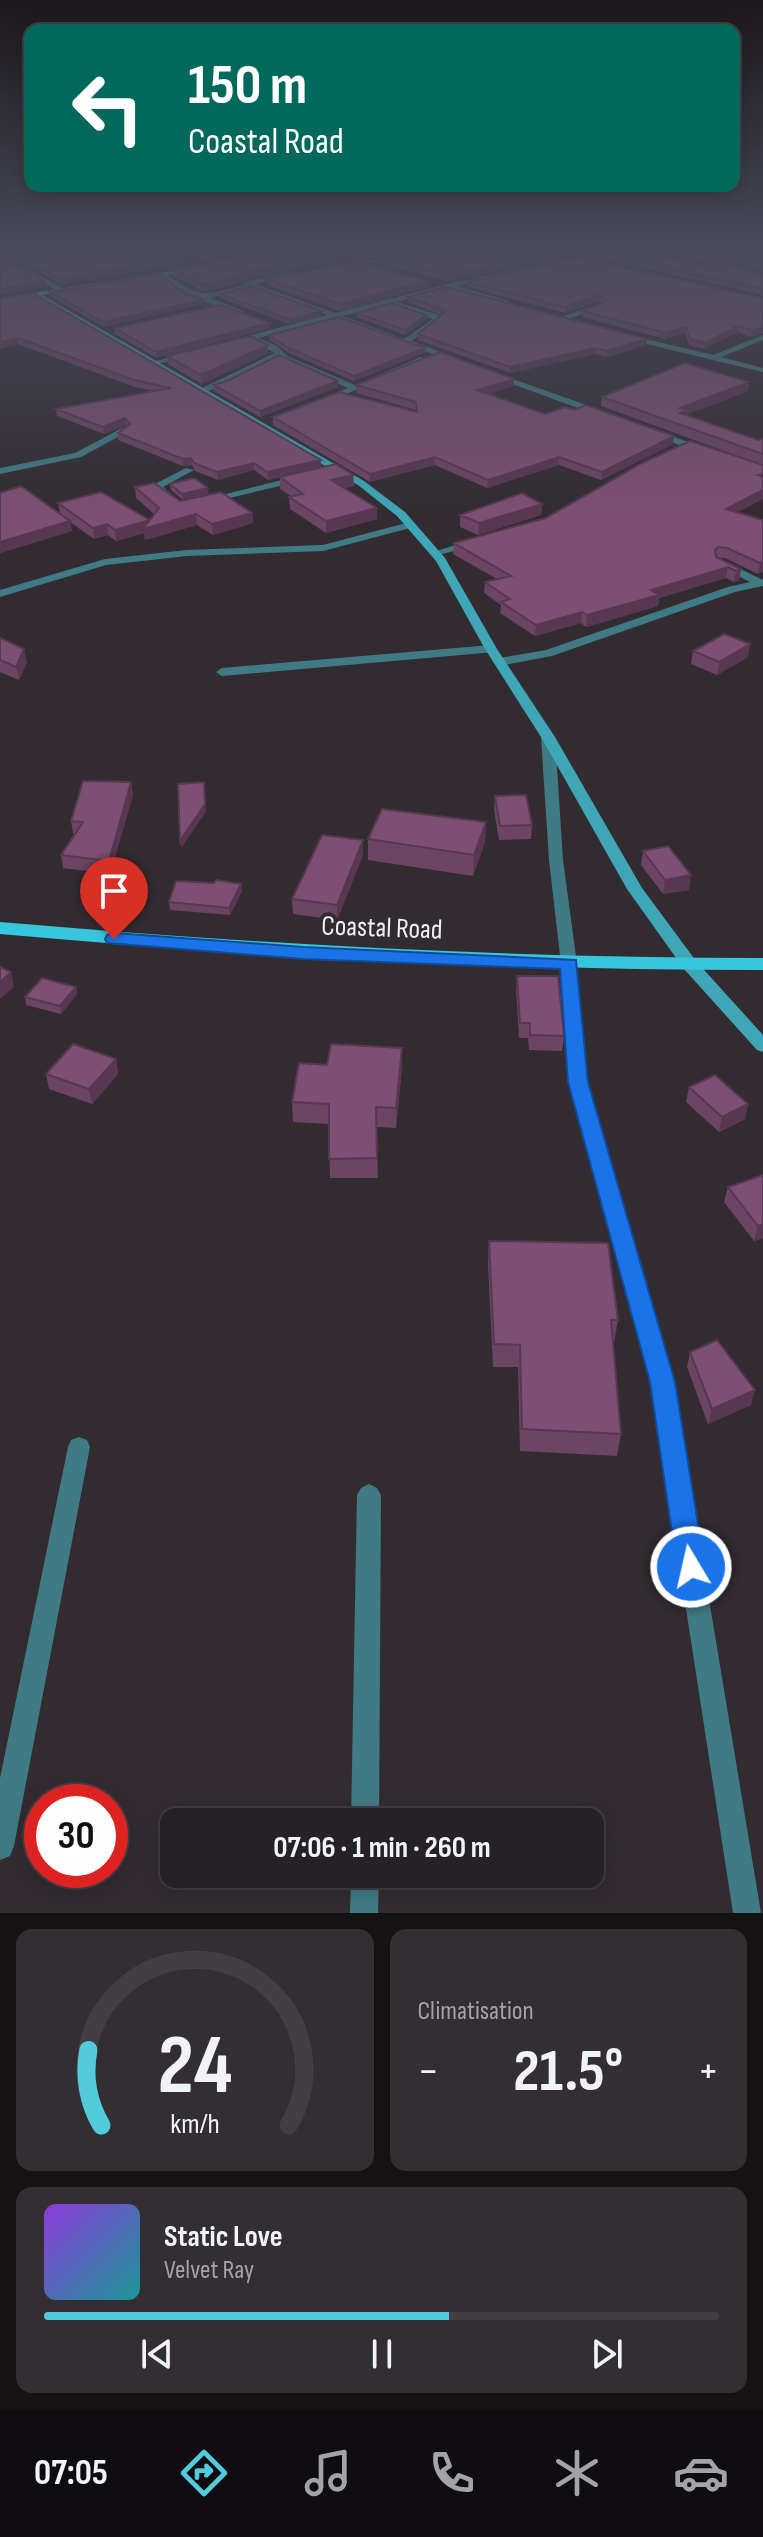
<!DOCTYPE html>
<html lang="fr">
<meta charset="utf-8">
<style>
:root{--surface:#262125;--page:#322e32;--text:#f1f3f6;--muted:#a4a3a7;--line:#423e42;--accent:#54cadd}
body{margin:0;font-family:"Sofia Sans Condensed",sans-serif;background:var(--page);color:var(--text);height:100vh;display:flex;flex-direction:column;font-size:30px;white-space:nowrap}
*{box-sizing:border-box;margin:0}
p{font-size:26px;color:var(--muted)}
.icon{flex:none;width:44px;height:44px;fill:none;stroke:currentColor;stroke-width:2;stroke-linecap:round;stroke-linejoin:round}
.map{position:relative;height:1913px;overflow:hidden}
.drawer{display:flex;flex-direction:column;gap:16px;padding:16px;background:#151214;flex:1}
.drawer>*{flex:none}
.hud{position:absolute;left:24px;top:24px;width:716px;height:168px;border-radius:16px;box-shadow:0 4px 20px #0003,0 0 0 2px var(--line);background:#00695c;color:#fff;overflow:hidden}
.speed{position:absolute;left:24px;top:1784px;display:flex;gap:16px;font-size:40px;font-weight:700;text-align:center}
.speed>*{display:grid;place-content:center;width:104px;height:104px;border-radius:50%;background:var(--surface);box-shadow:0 4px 20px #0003,0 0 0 2px var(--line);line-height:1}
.speed .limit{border:12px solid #d22;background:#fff;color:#111}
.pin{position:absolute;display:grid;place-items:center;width:68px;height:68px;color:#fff;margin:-82px -34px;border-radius:50% 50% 50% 0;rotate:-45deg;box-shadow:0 0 8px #0007}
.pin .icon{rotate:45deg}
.me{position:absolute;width:88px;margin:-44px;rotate:351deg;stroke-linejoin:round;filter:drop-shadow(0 0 6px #0008)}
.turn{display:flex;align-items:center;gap:28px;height:168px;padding:0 32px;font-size:36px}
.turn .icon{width:104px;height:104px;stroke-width:2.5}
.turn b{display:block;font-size:56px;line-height:68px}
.big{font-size:60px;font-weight:700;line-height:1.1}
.drawer .card{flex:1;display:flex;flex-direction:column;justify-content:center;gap:12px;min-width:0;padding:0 28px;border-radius:16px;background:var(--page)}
.drawer .dial{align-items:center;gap:0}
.dial svg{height:208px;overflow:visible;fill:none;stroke:var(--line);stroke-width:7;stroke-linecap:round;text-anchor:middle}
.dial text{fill:var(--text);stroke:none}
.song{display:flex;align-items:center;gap:24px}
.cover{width:96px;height:96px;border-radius:12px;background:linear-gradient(135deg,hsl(270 70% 55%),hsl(180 70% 35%))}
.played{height:8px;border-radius:4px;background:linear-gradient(90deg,var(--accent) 60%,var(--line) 60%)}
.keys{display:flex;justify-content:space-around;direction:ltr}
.heat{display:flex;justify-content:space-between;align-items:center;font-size:44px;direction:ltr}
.drawer .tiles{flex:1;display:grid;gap:16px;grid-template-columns:1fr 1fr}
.card:last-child{grid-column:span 2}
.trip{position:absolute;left:160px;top:1808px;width:444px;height:80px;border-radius:16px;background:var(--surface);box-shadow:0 4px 20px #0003,0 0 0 2px var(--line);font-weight:700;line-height:80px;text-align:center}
.tab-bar{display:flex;height:128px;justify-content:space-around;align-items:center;background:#0f0d0f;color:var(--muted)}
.tab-bar .icon{width:56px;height:56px}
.tab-bar .current{color:var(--accent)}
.tab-bar b{font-size:36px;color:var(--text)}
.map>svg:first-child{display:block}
</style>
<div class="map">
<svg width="763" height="1913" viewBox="0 0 763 1913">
<rect width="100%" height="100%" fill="#322c31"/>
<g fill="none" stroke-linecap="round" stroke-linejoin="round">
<path fill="#407b85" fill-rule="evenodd" d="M598,304L605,306L563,321L556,319Z"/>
<path fill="#407b85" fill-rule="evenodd" d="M205,245H214L209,248L248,259L245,261L199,248Z
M286,245L313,251L379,245L316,256Z
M637,245H649L457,286L509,301L506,305L449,288L397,302L442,316V320L411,341L460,359L457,363L335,318L258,338L277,346L287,356L355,385L421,357L428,359L323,404L319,401L320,399L348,388L279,358L228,384L202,393L198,390L275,353L250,340L235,344L232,340L327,315L251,287L210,298L244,311L241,315L186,295L159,274L164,273C203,299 201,296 245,285V282L287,273L289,276L255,284L335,313L448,284ZM388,304L433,319L404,339L343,316Z
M404,254L402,257L342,268L339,266Z
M0,260L26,268L66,290L59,292L22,270L0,264Z
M629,335L713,355L763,335V340L721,357L763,368V372L626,339Z
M189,352L192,356L153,365L149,363Z
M493,372L606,412L607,414L600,416L490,376Z
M124,427L128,430L127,432L81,457L0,474V468L75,453Z
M655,430L708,449L710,451L702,453L652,435V431Z
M186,468L194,470L163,487L175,497V501H169L151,486Z
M298,476L301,477V481L208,503L203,500Z
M586,494L589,495V499L541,527L532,525Z
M410,522L414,523V527L323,551L187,556L106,565L0,597V590L105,559L187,550L323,545Z
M472,540L476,541V545L435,556L430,553Z
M718,562H726L763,580V586L735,592L552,656L499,666L493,662L499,658L546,650L728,587L750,582L718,566Z
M491,645L495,646V652L222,676L216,672L222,668Z
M548,733L555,737L563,860L577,964L587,1082L673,1382L761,1913H733L651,1382L569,1082L561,964L549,860L541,737Z
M79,1437L87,1440L90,1447L14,1846L10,1856L0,1860V1778L68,1447L71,1440Z
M369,1484L377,1488L381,1495L379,1822H351L357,1495L361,1488Z
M351,1874H379L378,1913H350Z"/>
<path fill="#3ea6b7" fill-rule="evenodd" d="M311,245H323L286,254L283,252Z
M198,267L196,270L42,295L364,481L405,512L445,558L497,649L555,737L642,888L696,961L763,1035V1052L757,1050L684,969L627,889L541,737L485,649L436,561L397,516L358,485L34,297L0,302V298Z"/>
<path fill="#36c7dd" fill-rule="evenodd" d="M0,922C254,944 508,958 763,958V970C508,970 254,957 0,934Z"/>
</g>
<path fill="#6c4464" d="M0,245L72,253H78L58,245H148L184,263L62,284L27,265L0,258Z
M161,245H202L201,246L220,252V257L204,260Z
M215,245H284L283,246L240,254L216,247Z
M364,245L357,258L342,254V248Z
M529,245H632L578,254Z
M647,245H763V271L719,258L699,261L647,249Z
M557,253L556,259L446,281L380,263V258Z
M603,254L699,265L763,275V295L602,259Z
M335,256V262L246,278L229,286L203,291L174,276V270Z
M266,279L427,287L340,311L267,285Z
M468,282L763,298V333L751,337L737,332L704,349L689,345L685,333L665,339L582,317L583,311L602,304L599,301L565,313L468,287Z
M50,292L184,293L203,300V304L104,327L51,297Z
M220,294L322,316L289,324L220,298Z
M408,297L647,345L607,357L596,354L510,373L418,340V334L441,315L408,302Z
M0,298L321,460V467L268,480L254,470L218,480L195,471L192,465L183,466L118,440V433L127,426L126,425L104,434L57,416L56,409L155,391L135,387L18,344L0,349Z
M357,313L426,315V320L405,335L357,317Z
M115,328H270L157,358L115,334Z
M269,335L425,348L424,353L354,381L289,353L270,340Z
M268,353L202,384L168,364L167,356Z
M749,382L748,391L688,414L687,415L758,440L763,439V465L601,406L602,397Z
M214,385L338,387L260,417L214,391Z
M356,385L513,386L488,394L545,414L674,436L673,444L601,480L559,465L487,488L435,465L370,482L273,425V417L416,411V410L356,393Z
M353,475L354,486L345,488L377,508V519L326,533L290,509L289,497H292L280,489V477Z
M170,484L209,494L183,500L171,490Z
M135,487L180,501L252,513L253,523L213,535L197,525L145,540L144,533L116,541L108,535L94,539L70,522L72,531L0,553V493L60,513L58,503L150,520L154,514L136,498Z
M542,504L541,515L478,535L460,527V515Z
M738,513L763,520V572L758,574L725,558H719L741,569L739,580L734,582L726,578L659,598L658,606L586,627L581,623L535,636L500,613L501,605L484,593L485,582L497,579L453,554L454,543Z
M0,638L27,662L19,680L0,672Z
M693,651L748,657L717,675L691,664Z
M131,782L133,795L110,874L63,868L61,855L75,834L73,833L71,821Z
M495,796L532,825L531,839L499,840L494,810Z
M368,839L485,842L473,876L368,860Z
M363,840V855L337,920L293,914L292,899Z
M643,851L689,890L663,894L641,865Z
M242,891L230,915L170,910L169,902Z
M517,976L564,1036L562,1051L529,1050L528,1038H519L516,990Z
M76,987L77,994L61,1014L26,1005L25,997Z
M116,1059L118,1074L92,1104L49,1089L46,1074Z
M327,1065L402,1067L396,1128L377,1127L378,1178H330L329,1124L293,1122L292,1102Z
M689,1087L748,1104L745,1119L719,1132L686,1102Z
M763,1175V1238L754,1241L724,1202L728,1187Z
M489,1241L618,1320L614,1342H613L621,1434L617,1456L520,1451L518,1367H493L488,1264Z
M690,1352L751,1405L708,1424L687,1367Z"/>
<path fill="#583751" d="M260,245H284L283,246L240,254V248Z
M324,245H355L324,247Z
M400,245H431L357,258V252Z
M600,245H632L578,254L579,248Z
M220,252V257L204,260V254Z
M557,253L556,259L446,281V275Z
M720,253L719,258L699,261L700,255Z
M335,256V262L246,278L229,286L203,291L202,284L246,271Z
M184,257V263L62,284L61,278Z
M44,281L45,287L0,295V289Z
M427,281V287L340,311V304Z
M599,295V301L565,313V307Z
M203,300V304L104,327L103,322Z
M322,311V316L289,324V319Z
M426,315V320L405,335V330Z
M270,323V328L157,358L156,352Z
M738,326L737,332L704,349L705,343Z
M686,327L685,333L665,339L666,333Z
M763,327V333L751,337L752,330Z
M18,338V344L0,349V342Z
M647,339V345L607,357V351Z
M268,345V353L202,384L201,375Z
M425,348L424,353L354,381V376Z
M596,348V354L510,373V367Z
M514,379L513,386L477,397V390Z
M338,381V387L260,417V411Z
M749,382L748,391L688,414L687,420L679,422L680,408Z
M125,418L126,425L104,434L103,427Z
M674,436L673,444L601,480L602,472Z
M435,457V465L370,482V474Z
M559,457V465L487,488L488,480Z
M191,458L192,465L183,466V459Z
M321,460V467L268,480L267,472Z
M254,463V470L218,480L217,472Z
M353,475L354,486L331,491V480Z
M208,488L209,494L183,500L182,494Z
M763,490V499L724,520L726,509Z
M542,504L541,515L478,535L479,523Z
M377,508V519L326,533V521Z
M252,513L253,523L213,535L212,524Z
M196,514L197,525L145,540L144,533L116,541L115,530L150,520Z
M70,521L72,531L0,553V542Z
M107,524L108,535L94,539L93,528Z
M763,562V572L758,574L760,563Z
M728,567L726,578L659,598L658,606L586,627L587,615L651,590Z
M741,569L739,580L734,582L736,571Z
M582,612L581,623L535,636L536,625Z
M750,644L748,657L717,675L719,662Z
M24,649L27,662L19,680L16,667Z
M131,782L133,795L110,874L109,861Z
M204,782L206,812L181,848L180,841Z
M486,822L485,842L473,876L474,855Z
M363,840V855L337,920V905Z
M691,875L689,890L663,894L665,880Z
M241,884L242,891L230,915L229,908Z
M11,972L14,987L0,999V982Z
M76,987L77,994L61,1014L60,1006Z
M402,1048V1067L396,1128V1108Z
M116,1059L118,1074L92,1104L89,1089Z
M748,1104L745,1119L719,1132L722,1117Z
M763,1224V1238L754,1241L758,1226Z
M755,1390L751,1405L708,1424L712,1409Z"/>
<path fill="#7d4f74" stroke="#583751" stroke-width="2" d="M0,245H52L72,253L79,252L81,248L72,245H148L184,257L61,278L26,260L0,253Z
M176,245H199L220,252L204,254Z
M228,245H260L240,248Z
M364,245H400L357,252L342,248Z
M448,245H523L557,253L446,275L380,258Z
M559,245H600L579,248Z
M654,245H763V265L720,253L700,255Z
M301,246L335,256L246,271L229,279L202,284L174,270Z
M626,249L699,265L719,262L763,275V289L603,254Z
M579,258L763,298V327L752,330L738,326L705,343L690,339L686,327L666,333L583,311L608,301L599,295L565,307L468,282Z
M0,262L20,267L44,281L0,289Z
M357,262L427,281L340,304L266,279Z
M160,274L184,293L203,300L103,322L50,292Z
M251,286L322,311L289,319L220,294Z
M446,287L647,339L607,351L596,348L510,367L418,334L446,311L408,297Z
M33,293L321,460L267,472L254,463L217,472L194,463L191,458L183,459L118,433L130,424L125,418L103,427L56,409L171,388L134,380L18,338L0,342V298Z
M391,303L426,315L405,330L357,313Z
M221,305L270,323L156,352L115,328Z
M339,317L425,348L354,376L288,348L269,335Z
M250,336L268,345L201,375L167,356Z
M440,352L514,379L477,390L545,414L565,407L574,410L586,405L674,436L602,472L559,457L488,480L435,457L370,474L273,417L339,392L417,412L416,402L356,385Z
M279,355L338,381L260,411L214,385L229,380Z
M685,363L749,382L680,408L688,410L680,413L758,440L763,439V454L602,397Z
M690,441L763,465V474L758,475L763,477V490L726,509L763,520V562L760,563L727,548L718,547L715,550L716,557L741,569L736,571L728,567L651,590L659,595L587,615L582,612L536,625L501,602L510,599L485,582L511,576L454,543L546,518L642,463Z
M336,464L353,475L331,480L377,508L326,521L289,497L303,494L280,477Z
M194,478L208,488L182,494L170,484Z
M154,483L180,501L221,492L252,513L212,524L196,514L143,529L150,520L115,530L107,524L93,528L58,503L101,492L150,520L159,508L135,487Z
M21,486L70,521L0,542V493Z
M522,493L542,504L479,523L460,515Z
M724,634L750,644L719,662L693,651Z
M0,638L24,649L16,667L0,660Z
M83,781L131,782L109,861L61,855L83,822L71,821Z
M204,782L205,804L180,841L178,784Z
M526,795L532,825L500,826L495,796Z
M382,809L486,822L474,855L368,839Z
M322,835L363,840L337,905L292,899Z
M668,846L691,875L665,880L643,851Z
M216,880L241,884L229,908L169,902L176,881L214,883Z
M0,967L11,972L0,982Z
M517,976H558L564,1036L530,1035V1023H520Z
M42,978L76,987L60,1006L25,997Z
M73,1044L116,1059L89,1089L46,1074Z
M331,1044L402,1048L396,1108L376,1107L377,1158L329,1159V1104L292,1102L299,1063L327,1065Z
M715,1075L748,1104L722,1117L689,1087Z
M763,1175V1224L758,1226L728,1187Z
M489,1241L608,1243L618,1320H611L621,1434L522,1429L520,1345L494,1344Z
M717,1340L755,1390L712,1409L690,1352Z"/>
<linearGradient id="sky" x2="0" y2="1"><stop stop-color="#1c181b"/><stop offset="0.48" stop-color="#494b5a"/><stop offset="1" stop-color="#494b5a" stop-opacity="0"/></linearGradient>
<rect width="763" height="513" fill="url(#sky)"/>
<path fill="#1a73e8" stroke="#114b97" stroke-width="2" d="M114,933L303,947L576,960L588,1082L675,1382L705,1567L701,1576L691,1580L681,1576L677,1567L650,1382L568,1082L560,969L303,959L107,943L105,939L107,935Z"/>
<g text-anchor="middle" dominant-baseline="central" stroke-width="8" stroke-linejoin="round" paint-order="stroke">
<g font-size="28" fill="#f1eef1" stroke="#322c31">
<text transform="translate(382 928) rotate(2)">Coastal Road</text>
</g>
</g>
</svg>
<div class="speed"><div class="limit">30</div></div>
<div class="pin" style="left:114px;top:939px;background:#d93025"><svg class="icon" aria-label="arrive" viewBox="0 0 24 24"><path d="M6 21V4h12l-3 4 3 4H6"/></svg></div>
<svg class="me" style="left:691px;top:1567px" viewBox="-20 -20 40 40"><circle r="17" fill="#1a73e8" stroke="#fff" stroke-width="3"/><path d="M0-11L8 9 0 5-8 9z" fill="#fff"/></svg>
<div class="trip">07:06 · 1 min · 260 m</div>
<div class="hud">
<div class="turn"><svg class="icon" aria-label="left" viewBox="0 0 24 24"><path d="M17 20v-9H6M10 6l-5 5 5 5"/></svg><div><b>150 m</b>Coastal Road</div></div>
</div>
</div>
<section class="drawer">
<div class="tiles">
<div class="card dial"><svg viewBox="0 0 100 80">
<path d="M14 69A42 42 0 1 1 86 69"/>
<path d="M14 69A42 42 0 0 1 9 40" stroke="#54cadd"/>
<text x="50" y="56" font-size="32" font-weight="700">24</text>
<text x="50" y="72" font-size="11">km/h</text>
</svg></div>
<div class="card"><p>Climatisation</p>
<div class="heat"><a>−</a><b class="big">21.5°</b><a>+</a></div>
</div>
<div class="card">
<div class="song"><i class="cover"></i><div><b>Static Love</b><p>Velvet Ray</p></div></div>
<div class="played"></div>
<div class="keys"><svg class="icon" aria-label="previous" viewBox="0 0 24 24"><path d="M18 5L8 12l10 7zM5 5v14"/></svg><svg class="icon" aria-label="pause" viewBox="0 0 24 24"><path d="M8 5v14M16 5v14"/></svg><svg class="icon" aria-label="next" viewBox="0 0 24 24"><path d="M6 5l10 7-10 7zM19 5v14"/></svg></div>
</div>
</div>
</section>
<nav class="tab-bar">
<b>07:05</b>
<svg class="icon current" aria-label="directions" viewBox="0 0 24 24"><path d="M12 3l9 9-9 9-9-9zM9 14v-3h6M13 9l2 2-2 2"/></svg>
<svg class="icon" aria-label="music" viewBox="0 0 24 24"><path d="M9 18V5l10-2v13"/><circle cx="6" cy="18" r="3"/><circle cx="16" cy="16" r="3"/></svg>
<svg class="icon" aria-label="phone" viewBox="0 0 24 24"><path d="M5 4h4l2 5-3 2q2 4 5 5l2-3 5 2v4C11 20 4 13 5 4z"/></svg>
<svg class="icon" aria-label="climate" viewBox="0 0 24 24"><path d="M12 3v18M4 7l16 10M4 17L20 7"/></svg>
<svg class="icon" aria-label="car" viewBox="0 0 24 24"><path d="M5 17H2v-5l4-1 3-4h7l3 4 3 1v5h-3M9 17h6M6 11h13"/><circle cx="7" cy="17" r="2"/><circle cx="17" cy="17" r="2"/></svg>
</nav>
